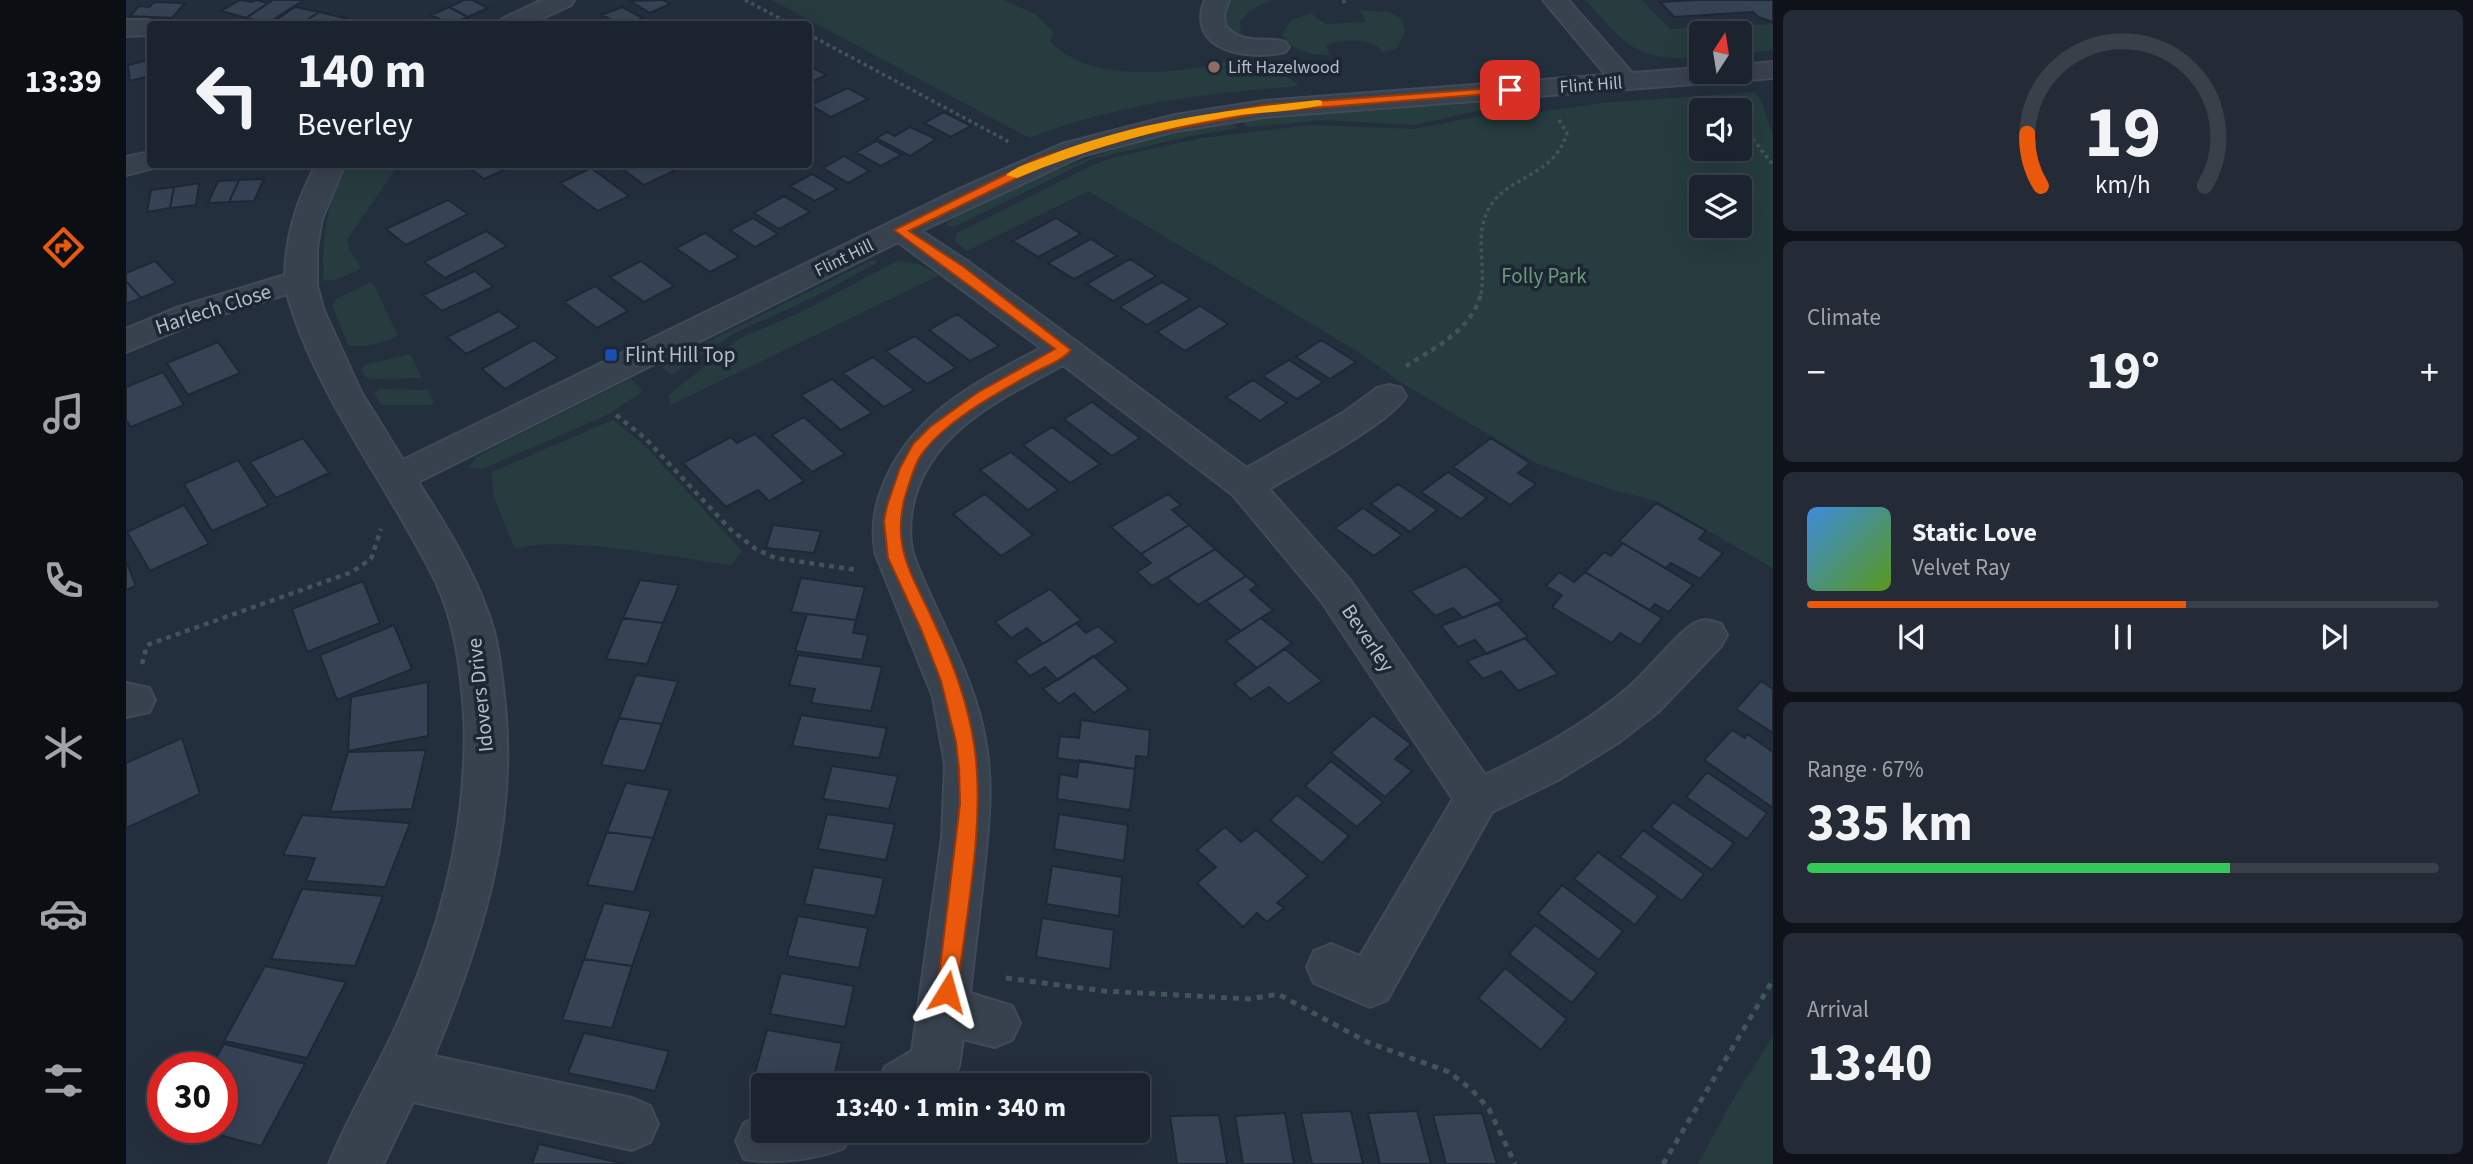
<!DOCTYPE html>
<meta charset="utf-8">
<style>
:root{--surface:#1b232e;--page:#242b36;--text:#f1f3f6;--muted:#a0a4aa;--line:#39404a;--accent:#ea580c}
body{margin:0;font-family:"Source Sans 3",sans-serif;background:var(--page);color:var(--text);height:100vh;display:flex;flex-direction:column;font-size:26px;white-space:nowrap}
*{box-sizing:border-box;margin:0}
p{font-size:23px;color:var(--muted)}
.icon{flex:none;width:38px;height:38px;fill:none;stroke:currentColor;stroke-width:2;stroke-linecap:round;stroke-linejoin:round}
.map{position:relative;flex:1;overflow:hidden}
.sheet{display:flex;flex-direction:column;gap:10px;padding:10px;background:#0f1319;width:700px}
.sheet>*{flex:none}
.top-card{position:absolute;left:21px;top:21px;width:665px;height:147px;border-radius:7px;box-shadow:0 7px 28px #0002,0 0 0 2px var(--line);background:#1b232e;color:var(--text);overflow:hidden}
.needle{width:46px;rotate:12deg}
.controls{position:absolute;left:1563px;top:21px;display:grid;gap:14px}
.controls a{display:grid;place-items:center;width:63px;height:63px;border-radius:7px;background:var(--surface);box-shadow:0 7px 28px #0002,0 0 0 2px var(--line);font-size:35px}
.speed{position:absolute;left:21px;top:1052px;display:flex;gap:14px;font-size:35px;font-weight:700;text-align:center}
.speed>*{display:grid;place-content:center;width:91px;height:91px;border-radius:50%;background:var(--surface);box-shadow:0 7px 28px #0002,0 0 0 2px var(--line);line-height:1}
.speed .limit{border:10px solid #d22;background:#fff;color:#111}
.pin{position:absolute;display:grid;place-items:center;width:60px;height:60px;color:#fff;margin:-30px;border-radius:14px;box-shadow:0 4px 10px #0006}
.me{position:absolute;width:77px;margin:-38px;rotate:8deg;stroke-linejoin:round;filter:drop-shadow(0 0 5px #0008)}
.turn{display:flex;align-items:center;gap:24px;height:147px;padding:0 35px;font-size:32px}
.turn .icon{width:91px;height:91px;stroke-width:2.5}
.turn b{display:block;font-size:49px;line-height:60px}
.big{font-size:52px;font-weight:700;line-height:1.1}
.sheet .tile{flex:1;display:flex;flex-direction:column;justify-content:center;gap:10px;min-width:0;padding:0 24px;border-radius:10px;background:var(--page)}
.sheet .dial{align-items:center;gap:0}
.dial svg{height:182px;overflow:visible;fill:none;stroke:var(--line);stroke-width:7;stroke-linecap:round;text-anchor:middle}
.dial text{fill:var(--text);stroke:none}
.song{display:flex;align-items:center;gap:21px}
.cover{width:84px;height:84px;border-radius:10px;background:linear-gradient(135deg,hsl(210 70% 55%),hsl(90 70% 35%))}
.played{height:7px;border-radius:4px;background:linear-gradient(90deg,var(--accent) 60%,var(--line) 60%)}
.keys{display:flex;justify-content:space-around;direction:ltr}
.heat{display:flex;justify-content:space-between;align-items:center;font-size:38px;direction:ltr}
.charge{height:10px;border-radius:5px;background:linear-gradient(90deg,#34c759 67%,var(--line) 0)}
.trip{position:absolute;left:625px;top:1073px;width:399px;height:70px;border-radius:7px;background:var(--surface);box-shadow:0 7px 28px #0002,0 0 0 2px var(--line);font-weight:700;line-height:70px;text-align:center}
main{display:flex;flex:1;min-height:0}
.tabs{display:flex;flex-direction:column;width:126px;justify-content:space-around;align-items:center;background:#0b0e12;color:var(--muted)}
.tabs .icon{width:49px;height:49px}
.tabs .current{color:var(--accent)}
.tabs b{font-size:32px;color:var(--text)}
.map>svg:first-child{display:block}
</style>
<main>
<nav class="tabs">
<b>13:39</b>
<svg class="icon current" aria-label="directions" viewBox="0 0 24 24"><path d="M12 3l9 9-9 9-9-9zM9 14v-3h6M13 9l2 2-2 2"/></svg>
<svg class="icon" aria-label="music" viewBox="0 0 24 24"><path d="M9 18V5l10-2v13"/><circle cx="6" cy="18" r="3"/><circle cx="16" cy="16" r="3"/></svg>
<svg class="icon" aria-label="phone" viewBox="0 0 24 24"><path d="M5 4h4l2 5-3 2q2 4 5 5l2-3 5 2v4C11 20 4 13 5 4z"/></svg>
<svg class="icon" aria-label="climate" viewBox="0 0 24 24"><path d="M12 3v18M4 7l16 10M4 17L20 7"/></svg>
<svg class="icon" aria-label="car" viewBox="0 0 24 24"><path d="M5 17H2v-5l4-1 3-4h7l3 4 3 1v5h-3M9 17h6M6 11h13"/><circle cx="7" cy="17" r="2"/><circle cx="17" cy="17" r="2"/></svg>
<svg class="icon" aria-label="filters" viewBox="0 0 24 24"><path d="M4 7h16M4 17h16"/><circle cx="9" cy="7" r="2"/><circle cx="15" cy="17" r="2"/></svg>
</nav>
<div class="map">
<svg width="1647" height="1164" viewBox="0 0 1647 1164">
<rect width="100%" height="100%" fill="#242f3e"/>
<path fill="#263c3f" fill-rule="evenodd" d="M646,0H877L909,14L928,33L924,41C960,80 1030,74 1078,67C1091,65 1109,57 1121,59C1138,61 1161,75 1173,86C1081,93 990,104 903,138Z
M1102,0H1145L1123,11L1114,21L1115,33L1128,41L1104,36L1096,21Z
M1460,0H1516L1544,29L1647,24V50L1614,54V33H1575V57C1512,63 1499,45 1460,0Z
M1234,10L1262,12L1276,19L1279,32L1271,48L1257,52C1245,36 1217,40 1200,45L1204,55C1185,55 1166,51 1156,35L1164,21L1185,13L1199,24L1240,22Z
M1629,92C1640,104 1638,119 1647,132V568L1531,501L1487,490L1410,463L1271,380L1236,354L962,191L841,251L829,241L831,233L967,165L989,157L1076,138L1186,125L1289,129L1380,111L1414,112L1475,103ZM1614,110V149H1575V110ZM1575,187H1614V226H1575Z
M1405,98L1411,108H1365L1288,125L1197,120L1125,127L1120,126L1114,119Z
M1101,121L1112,128L1060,137L966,159L830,226L819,225C834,211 858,203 876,194C949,160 1022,136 1101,121Z
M223,164L272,165L221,240L223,249L235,268L210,280L198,281C194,238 201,202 223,164Z
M746,260L752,262L690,296L607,334L545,375L535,365Z
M771,261L793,264L814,275L545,405L542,397L549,390L614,338L671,314Z
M243,283H247L272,336C260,342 236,349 222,345L206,305L210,299Z
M284,354L296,378L246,379L240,377L235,369L241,364Z
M505,379L517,391L481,415L361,467L353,469L342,467L351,457L371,446Z
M253,389L302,390L308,403L303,405H255L248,393Z
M487,420L519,446L616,551L605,565C551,558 437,534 389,549L367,495L366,472Z
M1647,1036V1164H1572L1606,1101Z"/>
<path fill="#364354" stroke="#1f2835" stroke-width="2" d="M114,0L126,2L130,0L142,3L120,18L95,11Z
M147,0H178L142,23L120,18Z
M338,0H346L362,8L342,17L323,7Z
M537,0L544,4L524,13L504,1Z
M1571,0H1647V22L1632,17L1627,12L1548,17L1534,2Z
M28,2L59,3L46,18L4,16L13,6L23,7Z
M169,7L193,12L175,24L147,22Z
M323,7L342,17L324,24L305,15Z
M496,7L517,18L502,24H493L476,15Z
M193,12L219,18L210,24H175Z
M22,60L24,76L4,81L2,65Z
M682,65L700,75L682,84Z
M722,88L742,99L705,117L685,105Z
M818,112L845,126L825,137L798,123Z
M784,127L810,139L784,156L750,138L761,132L769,136Z
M750,141L775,155L755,166L730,152Z
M718,156L743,171L722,183L697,168Z
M343,164H390L358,179L341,166Z
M490,164H539L548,171L518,185Z
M465,168L503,196L472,211L434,183Z
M686,174L711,189L689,201L664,186Z
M138,179L128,201L103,202L113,180Z
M113,180L103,202L82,203L92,181Z
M73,183L70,205L44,208L48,187Z
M48,187L44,208L21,212L25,190Z
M658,196L684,212L653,229L628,213Z
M322,200L342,214L280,245L260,229Z
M627,218L652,234L629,247L604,230Z
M930,218L955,234L912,257L887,241Z
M360,231L381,246L319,278L298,262Z
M579,233L613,257L584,272L550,248Z
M965,239L991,256L948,279L922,263Z
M1004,259L1030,276L987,301L961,284Z
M29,261L50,283L15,298L0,281V273Z
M515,261L548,286L518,302L484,277Z
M349,271L367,287L316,311L297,295Z
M0,281L15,298L0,304Z
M1036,282L1064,299L1021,325L994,307Z
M469,286L502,311L471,328L438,302Z
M1074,306L1102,324L1059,351L1031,332Z
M373,311L393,327L340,354L321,337Z
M831,314L873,346L844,361L803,330Z
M789,336L830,368L801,384L760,351Z
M408,340L432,358L379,389L356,369Z
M1195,340L1230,362L1204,379L1170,357Z
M92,342L114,373L62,395L41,363Z
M747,357L788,390L758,407L717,373Z
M1163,360L1197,382L1171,399L1137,376Z
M37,372L58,405L5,427L0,420V387Z
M706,379L746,413L715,430L675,395Z
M1127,380L1161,403L1134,421L1100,397Z
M966,402L1014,438L986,456L938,419Z
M678,417L719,454L686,472L646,435Z
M926,427L974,464L944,483L897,445Z
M629,434L678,481L643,501L632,490L600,507L557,463L605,437L611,443Z
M177,438L203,473L150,498L124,462Z
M1365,438L1404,463L1392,473L1410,484L1384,505L1327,467Z
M885,452L932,490L902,510L854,470Z
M112,460L142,506L86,531L58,484Z
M1322,472L1361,498L1335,519L1295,492Z
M1272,484L1311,510L1284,532L1245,504Z
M859,494L907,535L875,556L827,514Z
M1042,494L1055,505L1046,510L1063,525L1015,554L985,527Z
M1530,503L1580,531L1573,539L1597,553L1574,579L1545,563L1540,568L1493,541Z
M58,505L83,544L24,571L1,532Z
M1237,508L1276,535L1248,556L1209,528Z
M647,525L695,531L688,553L640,548Z
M1063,525L1089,549L1026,586L1011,572L1025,563L1015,554Z
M1497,543L1567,585L1543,612L1529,604L1524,610L1459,572L1478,552L1485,556Z
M1089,549L1120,576L1072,605L1041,578Z
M0,561L10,586L0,590Z
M1340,566L1376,601L1337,618L1327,608L1309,616L1285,591Z
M1433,572L1448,582L1459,572L1536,618L1514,645L1494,633L1486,643L1426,607L1436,595L1420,586Z
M1120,576L1131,585L1124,590L1147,610L1115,631L1080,601Z
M675,578L739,587L730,620L665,612Z
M514,580L553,585L537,623L497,618Z
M237,581L254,623L181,652L166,609Z
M924,589L955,620L917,644L901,628L885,638L869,622Z
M1371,604L1402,637L1361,654L1349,640L1332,647L1315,626Z
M681,614L730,620L727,633L742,635L736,660L669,651Z
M497,618L537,623L521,664L480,659Z
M1135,618L1166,643L1131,668L1100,641Z
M950,623L960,633L972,626L990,642L932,680L919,667L904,676L889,661Z
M268,625L286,669L211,700L194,655Z
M1399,638L1432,674L1392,691L1375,671L1357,679L1341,661Z
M1159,649L1196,681L1162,704L1143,687L1125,699L1108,684Z
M672,655L756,667L745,711L685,703L689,689L663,685Z
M967,656L1003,689L968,713L948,693L933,704L917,689Z
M510,675L552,681L536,724L493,718Z
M1635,681L1647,689V733L1610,709Z
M302,682V736L222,751L225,697Z
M675,715L761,728L753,758L666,746Z
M1247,715L1285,744L1269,759L1286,771L1259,797L1205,753Z
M493,718L536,724L519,771L475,765Z
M955,720L1024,730L1022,757L1010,756L1009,769L931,758L934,736L953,738Z
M1606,730L1619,738L1621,734L1647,752V808L1578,760Z
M56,738L74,794L0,828V763Z
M300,750L286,809L204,812L222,752Z
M953,760L1009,769L1004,810L931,799L934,774L951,777Z
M1205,761L1257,802L1231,827L1179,786Z
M706,766L772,776L763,809L697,799Z
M1581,772L1641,813L1621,839L1560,797Z
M500,783L544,790L527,838L481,832Z
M1171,795L1223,836L1196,863L1144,820Z
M1547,802L1608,843L1586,870L1525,827Z
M701,814L769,824L760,860L692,849Z
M933,814L1002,825L998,861L928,849Z
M176,815L284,823L259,887L180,881L189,858L157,855Z
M1099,827L1115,842L1130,830L1182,876L1151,903L1158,908L1141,922L1131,913L1117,927L1071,883L1090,867L1071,850Z
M1517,830L1578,874L1556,901L1494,857Z
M481,832L527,838L508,892L461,885Z
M1472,852L1532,896L1509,925L1448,879Z
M926,866L996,877L993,916L920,904Z
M688,867L758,878L749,916L678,904Z
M1436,885L1497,931L1473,960L1412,913Z
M176,889L257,896L229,966L145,959Z
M478,903L525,911L506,966L458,959Z
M672,916L742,928L733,968L661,956Z
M916,918L988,930L984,969L910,957Z
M1409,925L1471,973L1446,1003L1383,954Z
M458,959L506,966L486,1028L436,1020Z
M139,966L220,982L181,1058L98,1041Z
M1379,968L1441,1019L1415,1050L1352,998Z
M655,973L728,986L719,1027L644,1014Z
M641,1030L716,1043L706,1085L629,1073Z
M458,1033L543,1051L529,1091L442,1073Z
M98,1044L179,1064L135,1146L64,1127H96V1068H84Z
M1225,1111L1237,1164H1186L1175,1113Z
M1291,1111L1305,1164H1254L1242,1113Z
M1159,1113L1168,1164H1117L1109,1116Z
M1356,1113L1371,1164H1320L1307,1115Z
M1093,1115L1101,1164H1051L1044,1116Z
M413,1144L499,1164H406Z"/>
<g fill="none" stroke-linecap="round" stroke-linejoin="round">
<g stroke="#414a57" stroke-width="4">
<path id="minor" d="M416,0H448L445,5L404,24H373L376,19Z
M1079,0H1103L1098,14L1099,25C1114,46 1138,36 1159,42L1163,47L1159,52C1122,61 1059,51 1079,0Z
M1417,0H1442L1506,73L1575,68V72H1614V65L1647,62V78L1138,117L1050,131L956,156L795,231L844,263L1121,468L1217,413L1251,388L1263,385L1275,388L1280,396C1263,424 1175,470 1143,489L1224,580L1359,775C1410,751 1460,724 1503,687C1520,673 1553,631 1569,623C1579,618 1585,621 1595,624L1601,635L1595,646L1532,712L1493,742L1432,780L1366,812L1261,1000L1244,1007L1188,983L1181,967L1188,951L1205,944L1234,956L1327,799L1196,602L1107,495L937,365C876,398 799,433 786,510C783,527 783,545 790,562C814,623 850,679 860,745C868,792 861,840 856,888C852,923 848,958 844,993L886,1006L894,1023L886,1040L869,1047L837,1039L833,1066L824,1085H752L759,1067L786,1051L816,838L819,764L807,697L750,555C745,531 748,508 757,486C785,414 851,382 915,348L772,242L292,482C318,523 346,567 362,613C372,639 375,669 378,696C393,824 356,940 308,1056L506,1098L524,1106L532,1124L524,1142L506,1150L287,1102L257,1164H203C221,1119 247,1076 268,1031C315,931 343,825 338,714C335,668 329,622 309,580C262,484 191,398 161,294L72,322L0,352V329L50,308L159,275C160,235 171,199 191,164H219L196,219L191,248V286L198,311L235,392L277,460L831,190L936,144L1049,115L1138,101L1480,75Z
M0,20H22L32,24H24V35L0,36Z
M24,152V164L34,166L0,175V157Z
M0,683L23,688L29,700L23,712L0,717Z
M636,1115L637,1130H726L718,1148C690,1160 647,1164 618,1159L610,1141L618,1123Z"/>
</g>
<path stroke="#3f5557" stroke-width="3.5" stroke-dasharray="3.5 3.5" stroke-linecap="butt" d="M619,0L665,24
M1217,0L1220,5
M682,34L885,143
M1614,122L1647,165
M1355,294C1360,267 1349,238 1361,212C1379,174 1428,179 1441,133L1431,117"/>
<path stroke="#3f5557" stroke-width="4.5" stroke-dasharray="5 5" stroke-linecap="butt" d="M1280,366C1309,348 1347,329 1355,293
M490,415L519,438L605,530L630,549L649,558L731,570
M16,664L21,645L226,572L245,559L255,529"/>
<path stroke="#3f5557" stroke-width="5" stroke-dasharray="6 6" stroke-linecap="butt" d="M880,978L978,991L1124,999L1152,994L1241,1042L1323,1072L1346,1090L1363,1109L1389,1164
M1537,1164L1647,980"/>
<use href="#minor" fill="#38414e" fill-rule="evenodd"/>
</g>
<path fill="#ea580c" stroke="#983908" stroke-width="2" d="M1384,87L1389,90L1387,92L1138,112L1014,135L922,163L783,231L838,267L945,350C936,361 918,367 905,374C870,394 823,419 798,451C789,462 786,476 781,490C762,548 789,578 811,629C828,665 842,705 848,744C860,820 840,915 831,992L828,999L821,1001L813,999L811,992L834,804L833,768L830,742L815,681L795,629L762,558L758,521L761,506L774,468L787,444L804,427L851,393L929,349L768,230L913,158L1012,128L1138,105Z"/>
<path fill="#f59e0b" d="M1192,100L1196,101V105C1166,112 1135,112 1106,116C1031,129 960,149 891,178L880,175C890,166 907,162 919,157C1006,122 1100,110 1192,100Z"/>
<circle fill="#8d6e63" stroke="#1d2633" stroke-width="2.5" cx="1088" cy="67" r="7"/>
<rect fill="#1a4fb4" stroke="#1d2633" stroke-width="2.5" x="478" y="348" width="14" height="14" rx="3.5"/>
<g text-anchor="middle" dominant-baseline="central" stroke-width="7" stroke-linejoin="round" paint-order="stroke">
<g font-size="18" fill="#b4bcc9" stroke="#1d2633" text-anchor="start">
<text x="1102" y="67">Lift Hazelwood</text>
</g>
<g font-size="18" fill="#b4bcc9" stroke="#1d2633">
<text transform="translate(1465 85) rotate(-4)">Flint Hill</text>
<text transform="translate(718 258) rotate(-26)">Flint Hill</text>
</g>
<g font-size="21" fill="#6b9a76" stroke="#1d2633">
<text x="1418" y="276">Folly Park</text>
</g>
<g font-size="21" fill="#b4bcc9" stroke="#1d2633">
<text transform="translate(87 309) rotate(-18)">Harlech Close</text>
<text transform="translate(1242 638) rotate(56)">Beverley</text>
<text transform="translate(354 695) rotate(-96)">Idovers Drive</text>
</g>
<g font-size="21" fill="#b4bcc9" stroke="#1d2633" text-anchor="start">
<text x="499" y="355">Flint Hill Top</text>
</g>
</g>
</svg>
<div class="controls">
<a><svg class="needle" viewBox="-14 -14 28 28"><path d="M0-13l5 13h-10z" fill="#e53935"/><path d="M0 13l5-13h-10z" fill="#a0a4aa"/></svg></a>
<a><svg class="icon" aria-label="sound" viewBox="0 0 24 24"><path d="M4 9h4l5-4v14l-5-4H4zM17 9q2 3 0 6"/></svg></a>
<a><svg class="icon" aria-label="layers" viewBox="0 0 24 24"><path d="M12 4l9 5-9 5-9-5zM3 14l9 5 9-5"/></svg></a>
</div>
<div class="speed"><div class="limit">30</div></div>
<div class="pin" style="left:1384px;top:90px;background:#d93025"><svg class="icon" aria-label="arrive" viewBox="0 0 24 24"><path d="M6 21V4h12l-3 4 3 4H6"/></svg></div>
<svg class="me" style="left:821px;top:992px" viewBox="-20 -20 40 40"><path d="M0-17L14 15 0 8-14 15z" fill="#ea580c" stroke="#fff" stroke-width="4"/></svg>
<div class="trip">13:40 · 1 min · 340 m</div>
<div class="top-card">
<div class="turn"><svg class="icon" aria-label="left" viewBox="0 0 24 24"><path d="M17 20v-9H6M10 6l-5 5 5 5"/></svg><div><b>140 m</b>Beverley</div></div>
</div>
</div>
<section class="sheet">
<div class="tile dial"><svg viewBox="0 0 100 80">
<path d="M14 69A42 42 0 1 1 86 69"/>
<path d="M14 69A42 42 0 0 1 8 46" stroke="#ea580c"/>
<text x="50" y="56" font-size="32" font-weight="700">19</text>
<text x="50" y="72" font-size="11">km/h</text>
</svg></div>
<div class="tile"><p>Climate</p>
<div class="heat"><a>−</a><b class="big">19°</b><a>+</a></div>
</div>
<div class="tile">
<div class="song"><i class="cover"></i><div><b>Static Love</b><p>Velvet Ray</p></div></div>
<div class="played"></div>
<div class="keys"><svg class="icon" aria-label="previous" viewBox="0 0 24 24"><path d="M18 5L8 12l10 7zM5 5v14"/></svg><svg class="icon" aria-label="pause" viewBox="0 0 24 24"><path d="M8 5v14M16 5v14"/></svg><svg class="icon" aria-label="next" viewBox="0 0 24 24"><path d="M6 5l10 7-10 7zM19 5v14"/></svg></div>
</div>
<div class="tile"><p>Range · 67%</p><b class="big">335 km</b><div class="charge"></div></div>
<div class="tile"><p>Arrival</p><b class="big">13:40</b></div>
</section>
</main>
